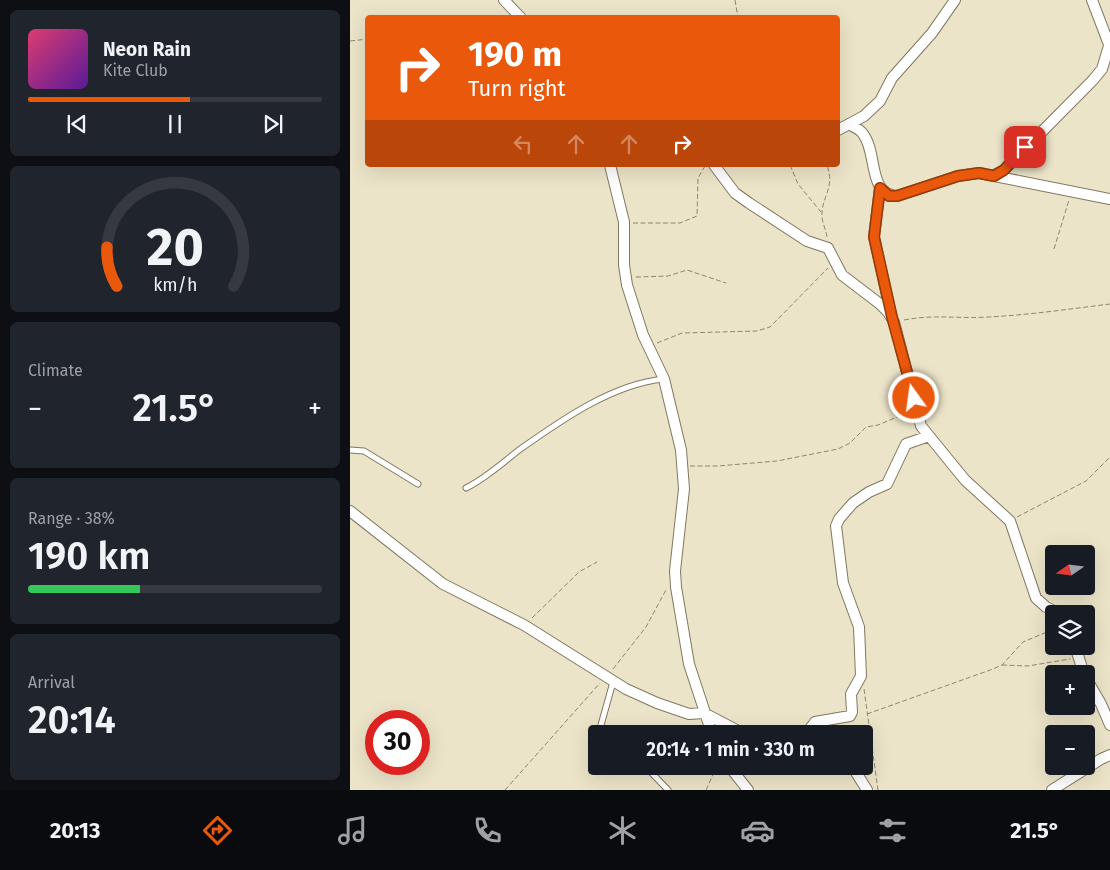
<!DOCTYPE html>
<meta charset="utf-8">
<style>
:root{--surface:#171b24;--page:#20242c;--text:#f1f3f6;--muted:#9ea1a6;--line:#363941;--accent:#ea580c}
body{margin:0;font-family:"Fira Sans",sans-serif;background:var(--page);color:var(--text);height:100vh;display:flex;flex-direction:column;font-size:19px;white-space:nowrap}
*{box-sizing:border-box;margin:0}
p{font-size:16px;color:var(--muted)}
.icon{flex:none;width:28px;height:28px;fill:none;stroke:currentColor;stroke-width:2;stroke-linecap:round;stroke-linejoin:round}
.map{position:relative;flex:1;overflow:hidden}
.details{display:flex;flex-direction:column;gap:10px;padding:10px;background:#0d0f14;width:350px}
.details>*{flex:none}
.hud{position:absolute;left:15px;top:15px;width:475px;height:152px;border-radius:5px;box-shadow:0 5px 20px #0002;background:#ea580c;color:#fff;overflow:hidden}
.needle{width:32px;rotate:256deg}
.tools{position:absolute;left:695px;top:545px;display:grid;gap:10px}
.tools a{display:grid;place-items:center;width:50px;height:50px;border-radius:5px;background:var(--surface);box-shadow:0 5px 20px #0002;font-size:25px}
.speed{position:absolute;left:15px;top:710px;display:flex;gap:10px;font-size:25px;font-weight:700;text-align:center}
.speed>*{display:grid;place-content:center;width:65px;height:65px;border-radius:50%;background:var(--surface);box-shadow:0 5px 20px #0002;line-height:1}
.speed .limit{border:8px solid #d22;background:#fff;color:#111}
.pin{position:absolute;display:grid;place-items:center;width:42px;height:42px;color:#fff;margin:-21px;border-radius:10px;box-shadow:0 2px 8px #0006}
.me{position:absolute;width:55px;margin:-28px;rotate:346deg;stroke-linejoin:round;filter:drop-shadow(0 0 4px #0008)}
.turn{display:flex;align-items:center;gap:18px;height:105px;padding:0 20px;font-size:22px}
.turn .icon{width:65px;height:65px;stroke-width:2.5}
.turn b{display:block;font-size:35px;line-height:42px}
.lanes{display:flex;align-items:center;height:48px;padding:0 20px;background:#0003;justify-content:center;gap:25px;direction:ltr}
.lanes .off{opacity:.35}
.big{font-size:38px;font-weight:600;line-height:1.1}
.details .widget{flex:1;display:flex;flex-direction:column;justify-content:center;gap:8px;min-width:0;padding:0 18px;border-radius:8px;background:var(--page)}
.details .dial{align-items:center;gap:0}
.dial svg{height:130px;overflow:visible;fill:none;stroke:var(--line);stroke-width:7;stroke-linecap:round;text-anchor:middle}
.dial text{fill:var(--text);stroke:none}
.song{display:flex;align-items:center;gap:15px}
.cover{width:60px;height:60px;border-radius:8px;background:linear-gradient(135deg,hsl(340 70% 55%),hsl(270 70% 35%))}
.played{height:5px;border-radius:2px;background:linear-gradient(90deg,var(--accent) 55%,var(--line) 55%)}
.keys{display:flex;justify-content:space-around;direction:ltr}
.heat{display:flex;justify-content:space-between;align-items:center;font-size:28px;direction:ltr}
.charge{height:8px;border-radius:4px;background:linear-gradient(90deg,#34c759 38%,var(--line) 0)}
.trip{position:absolute;left:238px;top:725px;width:285px;height:50px;border-radius:5px;background:var(--surface);box-shadow:0 5px 20px #0002;font-weight:600;line-height:50px;text-align:center}
.dock{display:flex;height:80px;justify-content:space-around;align-items:center;background:#090b0e;color:var(--muted)}
.dock .icon{width:35px;height:35px}
.dock .active{color:var(--accent)}
.dock b{font-size:22px;color:var(--text)}
main{display:flex;flex:1;min-height:0}
.map>svg:first-child{display:block}
</style>
<main>
<section class="details">
<div class="widget">
<div class="song"><i class="cover"></i><div><b>Neon Rain</b><p>Kite Club</p></div></div>
<div class="played"></div>
<div class="keys"><svg class="icon" aria-label="previous" viewBox="0 0 24 24"><path d="M18 5L8 12l10 7zM5 5v14"/></svg><svg class="icon" aria-label="pause" viewBox="0 0 24 24"><path d="M8 5v14M16 5v14"/></svg><svg class="icon" aria-label="next" viewBox="0 0 24 24"><path d="M6 5l10 7-10 7zM19 5v14"/></svg></div>
</div>
<div class="widget dial"><svg viewBox="0 0 100 80">
<path d="M14 69A42 42 0 1 1 86 69"/>
<path d="M14 69A42 42 0 0 1 8 45" stroke="#ea580c"/>
<text x="50" y="56" font-size="32" font-weight="700">20</text>
<text x="50" y="72" font-size="11">km/h</text>
</svg></div>
<div class="widget"><p>Climate</p>
<div class="heat"><a>−</a><b class="big">21.5°</b><a>+</a></div>
</div>
<div class="widget"><p>Range · 38%</p><b class="big">190 km</b><div class="charge"></div></div>
<div class="widget"><p>Arrival</p><b class="big">20:14</b></div>
</section>
<div class="map">
<svg width="760" height="790" viewBox="0 0 760 790">
<rect width="100%" height="100%" fill="#ece4c8"/>
<g fill="none" stroke-linecap="round" stroke-linejoin="round">
<g stroke="#807860" stroke-width="7">
<path id="lane" d="M0,450L14,451L68,484
M116,488C136,478 151,464 169,450C210,421 262,384 314,379
M257,734L251,725L263,682
M295,766L318,790"/>
</g>
<g stroke="#807860" stroke-width="12">
<path id="street" d="M154,0L171,18
M742,0L760,47
M500,125C504,127 510,129 513,134C528,153 517,194 547,196L608,176L629,173L760,199
M488,130L514,116L530,101L542,78L582,33L605,0
M260,165L274,222V265L277,285L293,335L314,379L331,450L334,489L325,571L326,587L339,664L362,734
M364,165L385,193L399,203L457,241L478,248L492,275L530,304L538,312L544,322L571,426L615,480L660,521L686,598L696,607L710,614
M644,175L654,170L743,80L752,69L759,46
M530,188L524,237L541,314
M0,511L93,584L174,625L276,689L307,703L339,714L354,713L394,734
M725,646L734,674
M736,678L751,704L760,725
M456,734L465,722L500,716L502,712L501,694L511,676L509,627L493,583L486,526L489,519L503,503L519,492L537,484L556,444L579,436
M379,766L398,790
M502,766L517,790
M702,790L751,759L760,755"/>
</g>
<path stroke="#8c8673" stroke-width="1" stroke-dasharray="5 2.5" stroke-linecap="butt" d="M385,0L388,18
M0,41L18,39
M440,165L448,184L471,212
M283,223H330L347,216L348,178L355,166
M477,237C476,230 471,220 472,213C473,194 485,188 477,165
M704,249L719,200
M286,277L318,276L337,270L376,283
M554,320C585,314 608,319 638,317C679,315 719,309 760,304
M307,343L332,333L407,331L420,327L478,268
M340,466H368L427,461L488,449L500,443L516,427L528,425L559,412
M667,517L736,481L760,457
M182,618L229,572L247,562
M652,665L678,666L720,659
M263,669L296,627L317,588
M514,689L528,790
M517,714L643,669L652,665L673,642L704,629
M155,790L250,683
M356,790L367,766"/>
<use href="#lane" stroke="#fff" stroke-width="5"/>
<use href="#street" stroke="#fff" stroke-width="10"/>
</g>
<g fill="none" stroke-linecap="round" stroke-linejoin="round">
<g stroke="#983908" stroke-width="12">
<path id="route" d="M564,398L542,317L524,237L530,188L539,196H547L608,176L629,173L644,176L654,170L675,147"/>
</g>
<use href="#route" stroke="#ea580c" stroke-width="9"/>
</g>
</svg>
<div class="tools">
<a><svg class="needle" viewBox="-14 -14 28 28"><path d="M0-13l5 13h-10z" fill="#e53935"/><path d="M0 13l5-13h-10z" fill="#9ea1a6"/></svg></a>
<a><svg class="icon" aria-label="layers" viewBox="0 0 24 24"><path d="M12 4l9 5-9 5-9-5zM3 14l9 5 9-5"/></svg></a>
<a>+</a>
<a>−</a>
</div>
<div class="speed"><div class="limit">30</div></div>
<div class="pin" style="left:675px;top:147px;background:#d93025"><svg class="icon" aria-label="arrive" viewBox="0 0 24 24"><path d="M6 21V4h12l-3 4 3 4H6"/></svg></div>
<svg class="me" style="left:564px;top:398px" viewBox="-20 -20 40 40"><circle r="17" fill="#ea580c" stroke="#fff" stroke-width="3"/><path d="M0-11L8 9 0 5-8 9z" fill="#fff"/></svg>
<div class="trip">20:14 · 1 min · 330 m</div>
<div class="hud">
<div class="turn"><svg class="icon" aria-label="right" viewBox="0 0 24 24"><path d="M7 20v-9h11M14 6l5 5-5 5"/></svg><div><b>190 m</b>Turn right</div></div>
<div class="lanes"><svg class="icon off" aria-label="left" viewBox="0 0 24 24"><path d="M17 20v-9H6M10 6l-5 5 5 5"/></svg><svg class="icon off" aria-label="ahead" viewBox="0 0 24 24"><path d="M12 20V5M6 11l6-6 6 6"/></svg><svg class="icon off" aria-label="ahead" viewBox="0 0 24 24"><path d="M12 20V5M6 11l6-6 6 6"/></svg><svg class="icon" aria-label="right" viewBox="0 0 24 24"><path d="M7 20v-9h11M14 6l5 5-5 5"/></svg></div>
</div>
</div>
</main>
<nav class="dock">
<b>20:13</b>
<svg class="icon active" aria-label="directions" viewBox="0 0 24 24"><path d="M12 3l9 9-9 9-9-9zM9 14v-3h6M13 9l2 2-2 2"/></svg>
<svg class="icon" aria-label="music" viewBox="0 0 24 24"><path d="M9 18V5l10-2v13"/><circle cx="6" cy="18" r="3"/><circle cx="16" cy="16" r="3"/></svg>
<svg class="icon" aria-label="phone" viewBox="0 0 24 24"><path d="M5 4h4l2 5-3 2q2 4 5 5l2-3 5 2v4C11 20 4 13 5 4z"/></svg>
<svg class="icon" aria-label="climate" viewBox="0 0 24 24"><path d="M12 3v18M4 7l16 10M4 17L20 7"/></svg>
<svg class="icon" aria-label="car" viewBox="0 0 24 24"><path d="M5 17H2v-5l4-1 3-4h7l3 4 3 1v5h-3M9 17h6M6 11h13"/><circle cx="7" cy="17" r="2"/><circle cx="17" cy="17" r="2"/></svg>
<svg class="icon" aria-label="filters" viewBox="0 0 24 24"><path d="M4 7h16M4 17h16"/><circle cx="9" cy="7" r="2"/><circle cx="15" cy="17" r="2"/></svg>
<b>21.5°</b>
</nav>
